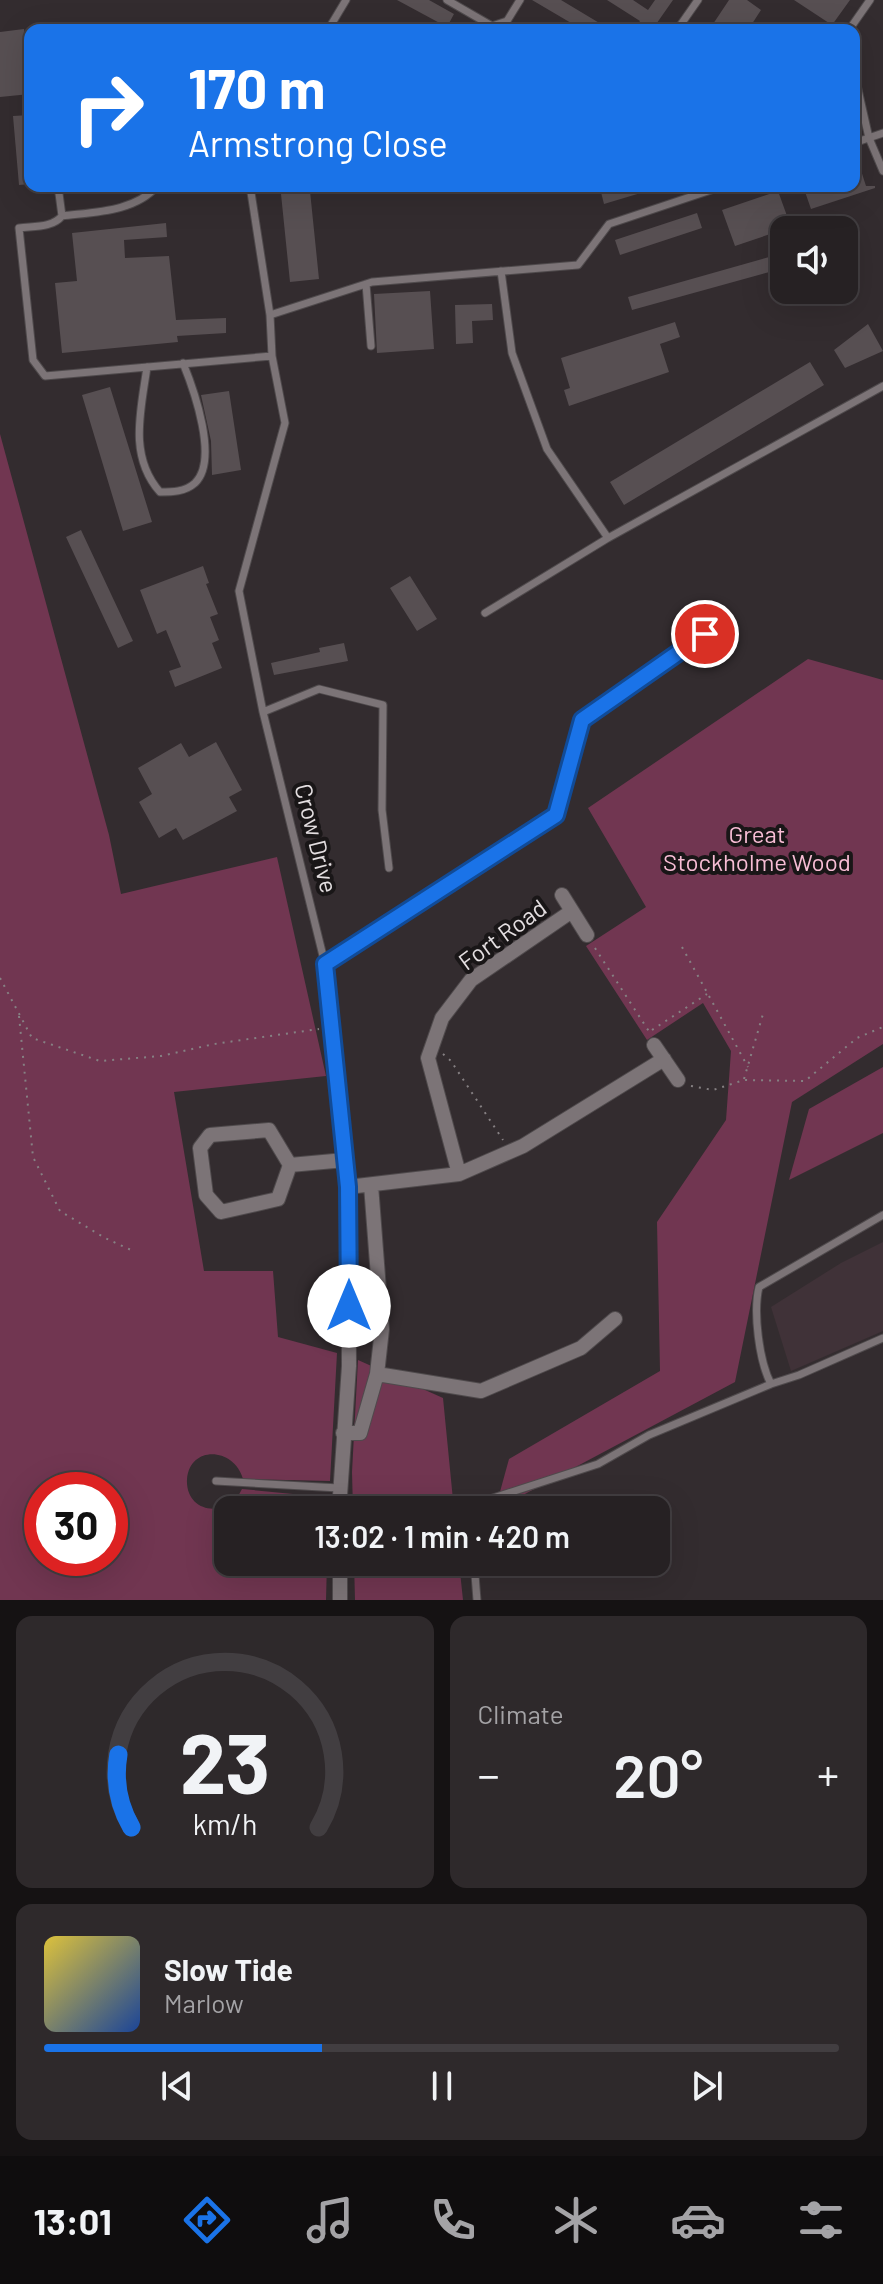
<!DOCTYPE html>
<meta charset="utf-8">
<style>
:root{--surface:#262123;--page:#2e292b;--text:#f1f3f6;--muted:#a4a3a6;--line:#423e41;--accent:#1a73e8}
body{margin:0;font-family:Barlow,sans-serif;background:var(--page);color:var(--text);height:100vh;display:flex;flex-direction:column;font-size:30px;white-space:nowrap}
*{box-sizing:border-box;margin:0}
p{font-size:26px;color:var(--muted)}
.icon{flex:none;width:44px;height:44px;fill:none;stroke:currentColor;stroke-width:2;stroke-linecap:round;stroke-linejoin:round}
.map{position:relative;height:1600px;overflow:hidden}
.drawer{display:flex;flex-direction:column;gap:16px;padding:16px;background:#151213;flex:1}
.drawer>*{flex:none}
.top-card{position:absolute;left:24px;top:24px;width:836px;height:168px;border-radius:16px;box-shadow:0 8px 32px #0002,0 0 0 2px var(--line);background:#1a73e8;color:#fff;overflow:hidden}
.tools{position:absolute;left:770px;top:216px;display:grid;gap:16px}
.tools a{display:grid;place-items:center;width:88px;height:88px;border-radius:16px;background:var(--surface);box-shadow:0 8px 32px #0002,0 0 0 2px var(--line);font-size:40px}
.speed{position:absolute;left:24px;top:1472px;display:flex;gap:16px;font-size:40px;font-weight:700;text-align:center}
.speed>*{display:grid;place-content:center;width:104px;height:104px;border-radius:50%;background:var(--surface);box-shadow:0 8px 32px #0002,0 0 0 2px var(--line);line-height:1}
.speed .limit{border:12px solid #d22;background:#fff;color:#111}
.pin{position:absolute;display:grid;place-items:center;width:68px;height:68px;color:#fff;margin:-34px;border:4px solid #fff;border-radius:50%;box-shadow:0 2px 8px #0007}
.me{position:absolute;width:88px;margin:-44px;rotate:0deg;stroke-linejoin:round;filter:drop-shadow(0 0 6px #0008)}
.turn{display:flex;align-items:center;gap:28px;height:168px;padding:0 32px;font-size:36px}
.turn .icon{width:104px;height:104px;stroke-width:2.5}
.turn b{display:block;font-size:56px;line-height:68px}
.big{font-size:60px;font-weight:600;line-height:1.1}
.drawer .widget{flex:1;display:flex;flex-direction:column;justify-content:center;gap:12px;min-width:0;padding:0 28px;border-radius:16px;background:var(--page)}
.drawer .dial{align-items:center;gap:0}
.dial svg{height:208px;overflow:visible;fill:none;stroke:var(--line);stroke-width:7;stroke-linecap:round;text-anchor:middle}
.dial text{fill:var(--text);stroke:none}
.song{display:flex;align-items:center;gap:24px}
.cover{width:96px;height:96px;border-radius:12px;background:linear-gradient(135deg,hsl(50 70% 55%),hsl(220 70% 35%))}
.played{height:8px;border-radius:4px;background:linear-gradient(90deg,var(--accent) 35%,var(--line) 35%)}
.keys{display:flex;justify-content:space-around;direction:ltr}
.heat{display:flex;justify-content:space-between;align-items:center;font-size:44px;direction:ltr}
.drawer .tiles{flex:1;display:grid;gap:16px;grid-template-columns:1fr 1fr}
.widget:last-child{grid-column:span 2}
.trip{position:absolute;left:214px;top:1496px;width:456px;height:80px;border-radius:16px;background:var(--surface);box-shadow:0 8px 32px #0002,0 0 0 2px var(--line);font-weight:600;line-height:80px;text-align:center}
.tab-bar{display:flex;height:128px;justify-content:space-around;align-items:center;background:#0f0d0e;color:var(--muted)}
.tab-bar .icon{width:56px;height:56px}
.tab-bar .on{color:var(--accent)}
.tab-bar b{font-size:36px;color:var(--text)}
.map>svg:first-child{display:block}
</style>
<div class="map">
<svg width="883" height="1600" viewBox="0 0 883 1600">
<rect width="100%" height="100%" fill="#332c2f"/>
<path fill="#403238" d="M883,1242V1331L791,1371L771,1307L841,1263Z"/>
<path fill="#713651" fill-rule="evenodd" d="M0,434L109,835L121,894L277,857L326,1076L174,1092L204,1271H273L278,1337L337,1353L330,1481L243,1479C234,1447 190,1445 187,1479C185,1514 228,1519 242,1489L324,1497L330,1510H228V1562H327L326,1600H0ZM42,1490H110V1558H42Z
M808,659L883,680V1044L792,1102L735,1382L495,1510L509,1459L660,1371L657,1222L726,1120L731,1051L703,1003L647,1040L586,946L646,907L588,808Z
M883,1067V1133L789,1180L809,1109Z
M358,1360L443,1398L454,1510H353L352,1472Z
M354,1562H459L463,1600H355Z"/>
<path fill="#574f52" d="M397,0H429L454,14L447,27Z
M532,0H561L611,30H583Z
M607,0H633L648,10L655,0H673L652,30H634L640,21Z
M729,0H747L761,10L748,30H709Z
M794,0H850L832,25Z
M24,29L30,94L0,97V32Z
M30,115V184L19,185L13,116Z
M854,155H856L866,186H875V188L811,209L803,186H854Z
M621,186H654V189L604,204L601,192Z
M310,191L319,279L290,282L281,194Z
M778,191L791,227L735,246L722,210Z
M697,213L702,228L620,255L615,240Z
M166,223L167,237L124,240L125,258L169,256L176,320L226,318V333L177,336L178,342L62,353L55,283L77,281L72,233Z
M780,254L784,268L632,310L628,297Z
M430,291L434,349L377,353L374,294Z
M492,304L493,320L472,321L473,343L456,344L455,305Z
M675,322L680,337L660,344L669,372L569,406L564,390L570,388L561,358Z
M868,324L883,351L845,368L834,350Z
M810,362L824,385L624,505L610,482Z
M110,387L152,522L123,531L82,395Z
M229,391L241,470L212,475L211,441L201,395Z
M81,530L133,641L118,648L66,537Z
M203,566L209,583L206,584L218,614L210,617L219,640L212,643L222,668L175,687L169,671L181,667L166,630L157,634L140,590Z
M410,576L437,619L417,631L390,588Z
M344,643L348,661L274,675L271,663L320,652L319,648Z
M216,742L242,790L229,797L237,811L183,840L176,828L159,838L139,802L152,794L138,768L181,743L189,757Z"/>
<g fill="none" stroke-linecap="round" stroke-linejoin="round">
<g stroke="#4f4a4c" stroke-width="9">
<path id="lane" d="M447,0L492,26L507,21L520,0
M328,30L346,0
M677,30L698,0
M849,30L870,0
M854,72L869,138L883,171
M854,143L883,133
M58,186L62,216C52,228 34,226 19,228L33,360L45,376L272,356
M250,186L270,315L272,356L285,423L239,591L263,712L325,964
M62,216C93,212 135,212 157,186
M366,284L371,346
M270,315L372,282L578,265L609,224L723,186
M147,367C141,410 128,456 160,492C172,492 185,492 195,483C219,460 194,390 183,363
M608,538L883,386
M485,613L608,538L547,449L512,353L501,271
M263,712L319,689L383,705L382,810L389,868
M883,1215L759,1287C753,1312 759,1361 771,1384L799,1375L883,1338
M216,1481L339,1488
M478,1510L490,1499L598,1464L649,1435L771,1384
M474,1562L477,1600"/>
</g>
<g stroke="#4f4a4c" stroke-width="16">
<path id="street" d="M562,895L587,935
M654,1045L678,1080
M269,1130L290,1165L278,1199L221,1212L206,1195L200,1148L210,1135Z
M290,1165L345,1160
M459,1174L428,1058L442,1018L471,980L572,911
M348,1187L459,1174L523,1146L664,1059
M377,1374L481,1391L581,1348L615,1319
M343,1433H360L377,1374L382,1329L371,1185
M339,1510L349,1366L348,1187L325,964L556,815L582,720L705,634
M340,1562V1600"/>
</g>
<path stroke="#868083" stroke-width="2" stroke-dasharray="2 6" stroke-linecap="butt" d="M682,947L748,1067
M595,948L650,1033
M0,978L32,1038L100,1061L161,1056L214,1044L319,1029
M19,1016L33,1157L60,1211L105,1238L131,1250
M652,1030L707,994
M443,1054L451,1061L503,1140
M744,1079L763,1014
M691,1086L713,1090L744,1080L805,1081L857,1038L883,1027"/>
<use href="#lane" stroke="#7c7477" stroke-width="7"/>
<use href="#street" stroke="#7c7477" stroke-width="14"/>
</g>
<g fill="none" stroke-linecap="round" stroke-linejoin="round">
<g stroke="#114b97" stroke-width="20">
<path id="route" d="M349,1306L348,1187L325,964L556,815L582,720L705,634"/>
</g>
<use href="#route" stroke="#1a73e8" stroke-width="14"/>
</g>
<g text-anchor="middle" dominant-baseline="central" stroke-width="8" stroke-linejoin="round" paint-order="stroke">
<g font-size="24" fill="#f8bdd5" stroke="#191617">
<text x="757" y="833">Great<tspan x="757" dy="28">Stockholme Wood</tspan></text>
</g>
<g font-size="24" fill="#e4dfe1" stroke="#191617">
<text transform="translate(317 838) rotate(76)">Crow Drive</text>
<text transform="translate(502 934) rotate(-36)">Fort Road</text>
</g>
</g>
</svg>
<div class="tools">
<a><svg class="icon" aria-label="sound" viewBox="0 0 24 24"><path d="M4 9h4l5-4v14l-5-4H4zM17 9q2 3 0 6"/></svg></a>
</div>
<div class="speed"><div class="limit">30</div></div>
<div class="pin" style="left:705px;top:634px;background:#d93025"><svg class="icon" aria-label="arrive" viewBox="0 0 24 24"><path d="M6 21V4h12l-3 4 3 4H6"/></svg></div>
<svg class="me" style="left:349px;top:1306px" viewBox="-20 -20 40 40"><circle r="19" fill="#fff"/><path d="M0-13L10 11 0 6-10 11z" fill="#1a73e8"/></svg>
<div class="trip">13:02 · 1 min · 420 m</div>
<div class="top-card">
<div class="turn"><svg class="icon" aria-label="right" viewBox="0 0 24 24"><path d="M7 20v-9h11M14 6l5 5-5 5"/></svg><div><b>170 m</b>Armstrong Close</div></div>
</div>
</div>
<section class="drawer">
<div class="tiles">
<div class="widget dial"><svg viewBox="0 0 100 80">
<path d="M14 69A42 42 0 1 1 86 69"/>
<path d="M14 69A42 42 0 0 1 9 41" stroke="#1a73e8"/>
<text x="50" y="56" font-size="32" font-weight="700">23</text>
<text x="50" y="72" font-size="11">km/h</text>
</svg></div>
<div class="widget"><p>Climate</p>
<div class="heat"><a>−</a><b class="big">20°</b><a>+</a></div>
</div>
<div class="widget">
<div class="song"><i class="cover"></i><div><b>Slow Tide</b><p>Marlow</p></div></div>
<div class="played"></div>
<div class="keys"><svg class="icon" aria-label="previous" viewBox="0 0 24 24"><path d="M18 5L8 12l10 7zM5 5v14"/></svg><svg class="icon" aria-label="pause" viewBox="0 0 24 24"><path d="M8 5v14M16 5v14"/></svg><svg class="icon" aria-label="next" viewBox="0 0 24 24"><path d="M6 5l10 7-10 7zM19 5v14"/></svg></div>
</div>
</div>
</section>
<nav class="tab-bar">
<b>13:01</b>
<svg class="icon on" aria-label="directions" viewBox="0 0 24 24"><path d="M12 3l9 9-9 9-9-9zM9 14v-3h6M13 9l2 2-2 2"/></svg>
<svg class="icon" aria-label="music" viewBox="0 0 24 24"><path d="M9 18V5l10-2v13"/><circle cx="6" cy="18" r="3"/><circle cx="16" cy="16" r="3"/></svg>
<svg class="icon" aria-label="phone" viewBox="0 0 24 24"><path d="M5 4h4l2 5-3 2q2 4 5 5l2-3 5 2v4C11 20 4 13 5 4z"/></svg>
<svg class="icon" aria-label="climate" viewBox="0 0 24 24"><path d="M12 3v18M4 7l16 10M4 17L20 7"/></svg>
<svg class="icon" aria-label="car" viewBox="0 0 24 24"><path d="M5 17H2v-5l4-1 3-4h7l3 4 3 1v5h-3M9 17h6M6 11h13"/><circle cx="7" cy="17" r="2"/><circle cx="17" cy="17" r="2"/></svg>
<svg class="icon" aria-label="filters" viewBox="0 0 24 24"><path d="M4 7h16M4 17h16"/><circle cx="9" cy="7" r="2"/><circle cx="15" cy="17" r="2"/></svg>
</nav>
